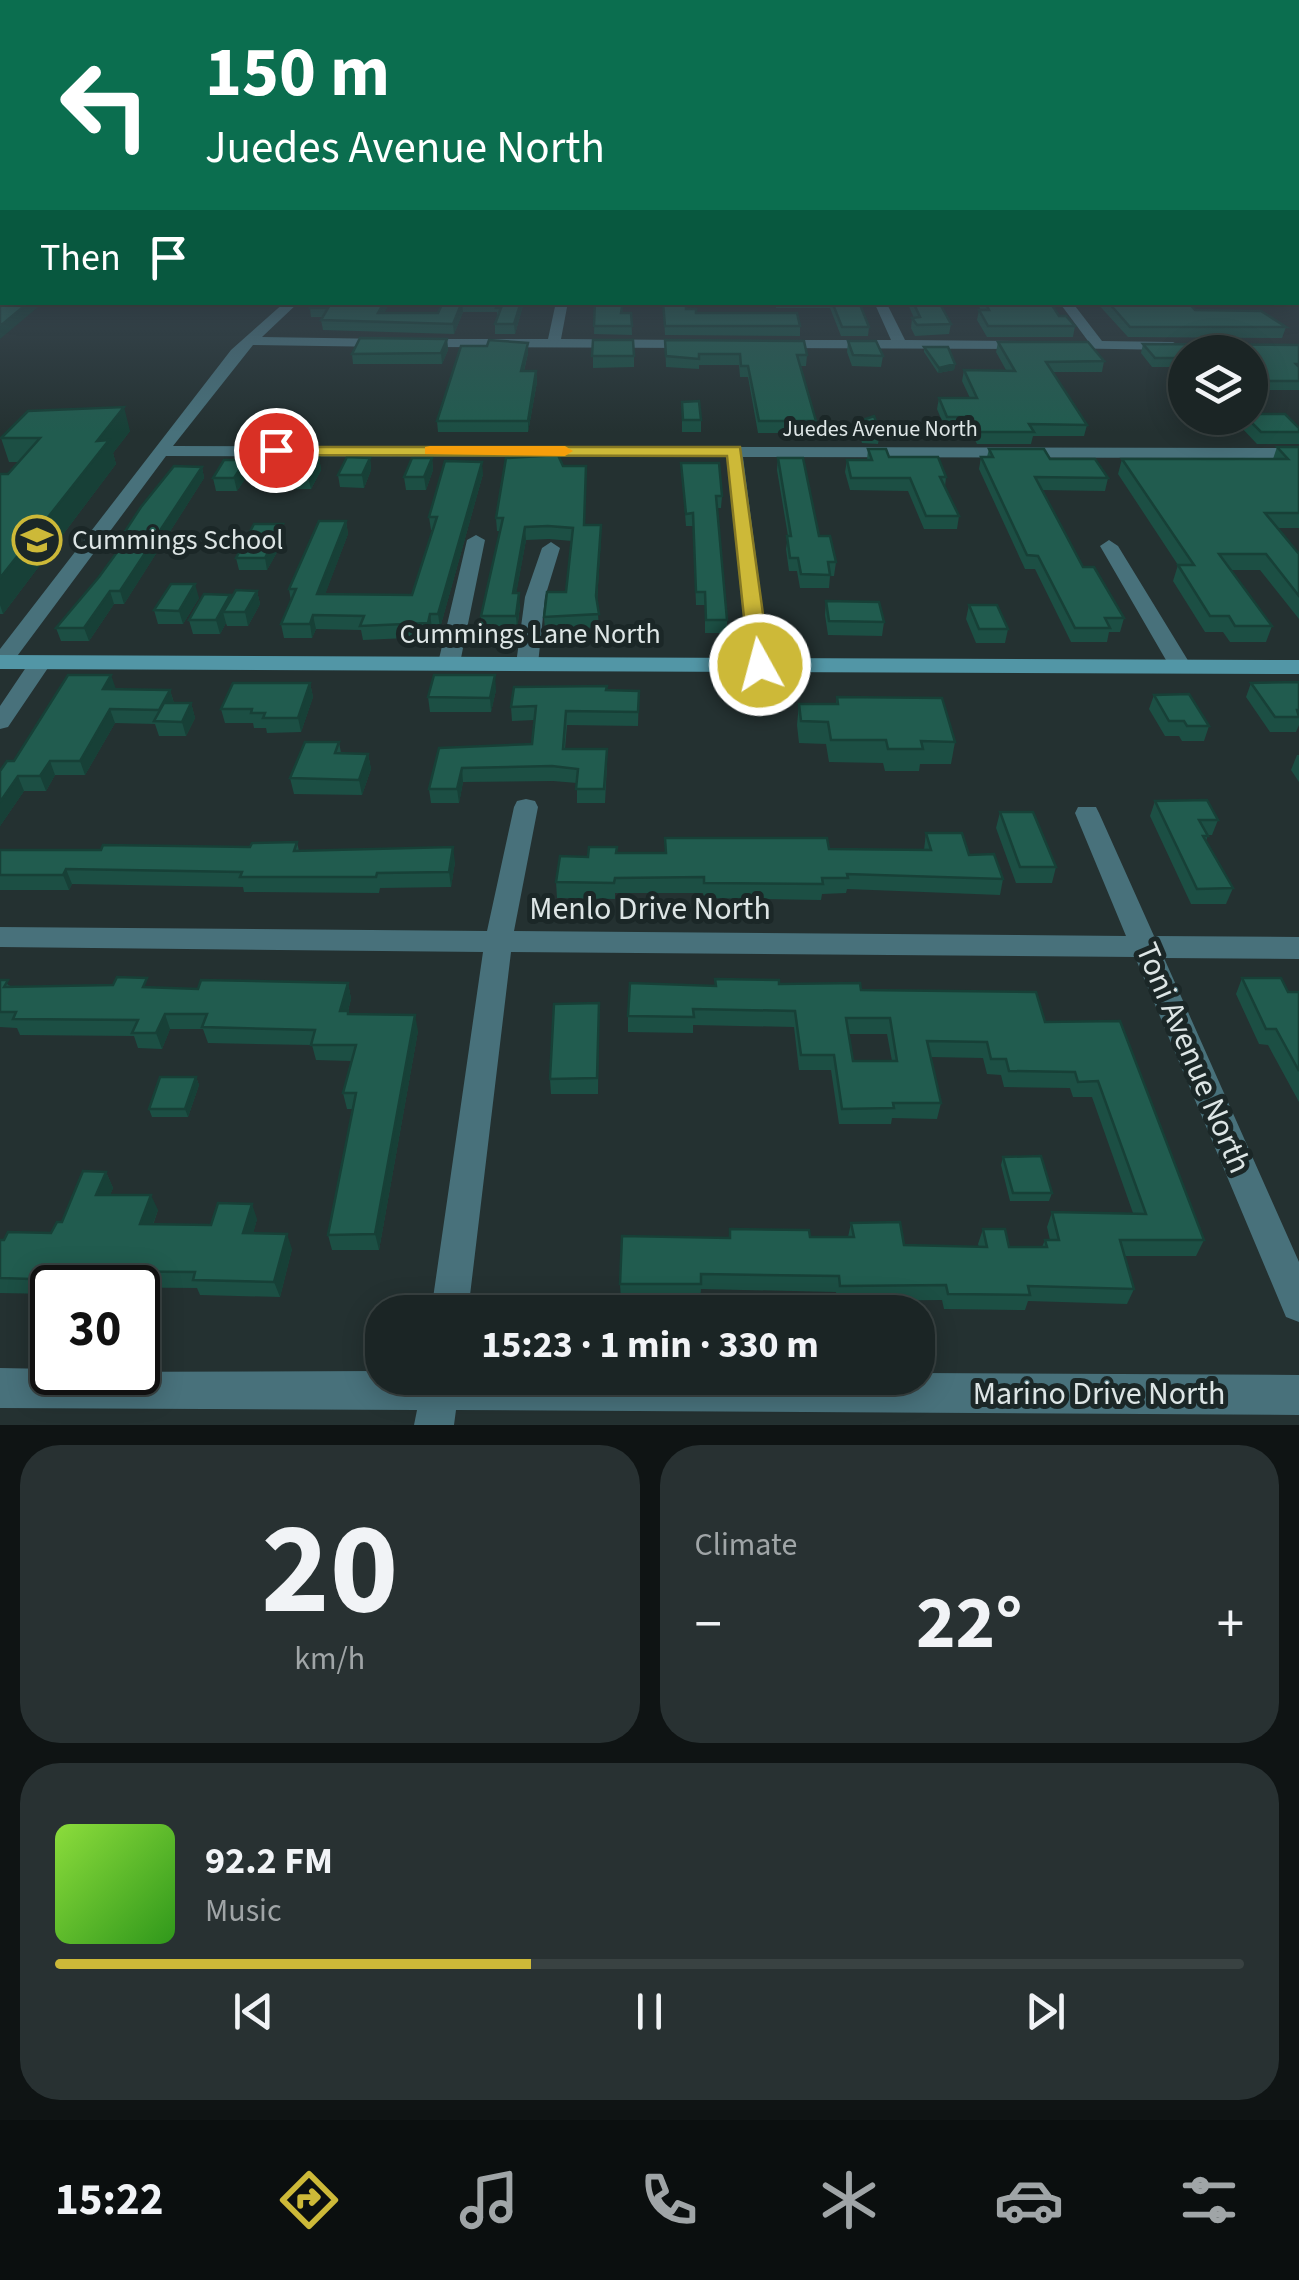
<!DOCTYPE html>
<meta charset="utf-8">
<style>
:root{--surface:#1b2525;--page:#283132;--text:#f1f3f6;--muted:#a0a5a7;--line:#394242;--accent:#cdb938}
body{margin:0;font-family:"Source Sans 3",sans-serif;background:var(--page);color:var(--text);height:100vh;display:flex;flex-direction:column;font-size:38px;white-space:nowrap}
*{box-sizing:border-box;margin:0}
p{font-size:32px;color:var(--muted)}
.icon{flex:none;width:55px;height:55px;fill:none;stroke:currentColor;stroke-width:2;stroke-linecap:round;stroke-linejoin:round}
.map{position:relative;height:1425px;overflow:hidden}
.drawer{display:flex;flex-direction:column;gap:20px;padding:20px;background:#0f1414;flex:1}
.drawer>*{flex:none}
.hud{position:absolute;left:0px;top:0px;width:1300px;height:305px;box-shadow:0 5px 25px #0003,0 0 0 2px var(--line);background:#0b6e4f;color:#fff;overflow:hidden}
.buttons{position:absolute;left:1168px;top:335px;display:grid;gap:20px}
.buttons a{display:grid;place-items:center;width:100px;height:100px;border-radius:50%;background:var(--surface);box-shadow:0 5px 25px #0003,0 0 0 2px var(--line);font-size:50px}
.speed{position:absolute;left:30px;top:1265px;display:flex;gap:20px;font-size:50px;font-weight:700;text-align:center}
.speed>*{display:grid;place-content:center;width:130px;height:130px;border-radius:50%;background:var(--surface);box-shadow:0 5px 25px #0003,0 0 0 2px var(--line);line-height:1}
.speed .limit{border:5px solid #111;border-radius:15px;background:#fff;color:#111}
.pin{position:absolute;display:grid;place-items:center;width:85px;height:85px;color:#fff;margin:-42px;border:5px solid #fff;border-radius:50%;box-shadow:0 2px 10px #0007}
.me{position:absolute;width:110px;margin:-55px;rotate:353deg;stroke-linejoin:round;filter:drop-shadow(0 0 8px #0008)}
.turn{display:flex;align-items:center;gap:35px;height:210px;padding:0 40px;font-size:45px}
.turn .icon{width:130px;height:130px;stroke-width:2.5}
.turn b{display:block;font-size:70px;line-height:85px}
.then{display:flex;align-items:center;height:95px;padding:0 40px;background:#0003;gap:20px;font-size:38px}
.big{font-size:75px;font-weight:700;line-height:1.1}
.drawer .card{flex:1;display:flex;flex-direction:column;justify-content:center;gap:15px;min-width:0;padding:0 35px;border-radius:40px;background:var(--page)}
.drawer .dial{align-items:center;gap:0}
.dial b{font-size:130px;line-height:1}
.song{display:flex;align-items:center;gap:30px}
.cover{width:120px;height:120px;border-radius:15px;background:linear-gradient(135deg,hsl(90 70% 55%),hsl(110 70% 35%))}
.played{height:10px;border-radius:5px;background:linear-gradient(90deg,var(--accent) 40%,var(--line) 40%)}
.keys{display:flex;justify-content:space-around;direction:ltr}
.heat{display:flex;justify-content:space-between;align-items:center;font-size:55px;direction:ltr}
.drawer .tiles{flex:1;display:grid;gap:20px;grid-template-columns:1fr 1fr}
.card:last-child{grid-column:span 2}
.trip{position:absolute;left:365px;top:1295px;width:570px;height:100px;border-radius:40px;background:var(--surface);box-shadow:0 5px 25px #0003,0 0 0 2px var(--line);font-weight:700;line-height:100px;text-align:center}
.dock{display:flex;height:160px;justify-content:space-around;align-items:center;background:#0b0f0f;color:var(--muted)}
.dock .icon{width:70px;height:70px}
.dock .current{color:var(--accent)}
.dock b{font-size:45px;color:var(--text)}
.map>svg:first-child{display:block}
</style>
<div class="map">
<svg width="1299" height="1425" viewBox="0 0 1299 1425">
<rect width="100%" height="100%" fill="#243131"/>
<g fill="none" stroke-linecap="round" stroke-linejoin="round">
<path fill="#48717b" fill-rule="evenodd" d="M1298,248H1299V254H1298Z
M285,302H299L262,337L388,339L395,343L388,347L253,345L173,446L1299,448V458L743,457L770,665L759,671L748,665L727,457L166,456L9,667L0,668V649L231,350Z
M556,302H568L561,339L693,340L700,344L693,348L420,347L413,343L420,339H548Z
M874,302H886L905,340L1028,341L1035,345L1028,349L775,348L768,344L775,340H891Z
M1059,302H1072L1102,341L1173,342L1180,346L1173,350L1055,348V342L1088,341Z
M476,535L485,540L460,663L449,669L438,663L467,540Z
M1109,540L1118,546L1192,667L1189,672L1181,673L1170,667L1100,546Z
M551,542L560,548L545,597L538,664L527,670L516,664L525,597L542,548Z
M41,656L52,662L8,727L0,729V706L33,657Z
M526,799L535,801L538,807L514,931L1126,936L1075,813L1078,807H1096L1099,813L1154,936L1299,937V959L1164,958L1299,1262V1322L1286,1317L1135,957L511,952L468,1312H431L483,952L0,947V927L487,931L514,807L517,801Z
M0,1368L52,1369V1372L382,1371V1378H918V1373L1299,1375V1415L456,1410L454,1425H414L417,1410L0,1408Z"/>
<path fill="#5296a6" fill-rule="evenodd" d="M0,655L1299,660V674L0,669Z"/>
<path fill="#58b2c7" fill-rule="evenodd" d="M1298,238L1299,239V247L1298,246Z"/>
</g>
<path fill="#1c4f44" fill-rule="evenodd" d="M390,302L384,313H438L443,302H524L515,334H495V324L497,318V312H463L454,334L323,330L321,320L323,317H311L310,308Z
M595,302H624L622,313H631L632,335L594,334Z
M663,302L696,313L800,326V336L665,335Z
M775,302H859L869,327L868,336H841L830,308H776Z
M907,302H939L951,324L949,334L915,336L911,328L912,318H914Z
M976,302H1050L1059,316L1075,326L1073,337H987L977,320L979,310H981Z
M1096,302H1188L1195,310L1286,327L1282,338L1128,337Z
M447,339L448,350L442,364H353L352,354Z
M593,340L634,356V367L593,368Z
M665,340L807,355L806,366H800L816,421L815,433H758L748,377H740L739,365H699V369L666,367Z
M848,341L883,356L881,367L852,366L847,352Z
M998,342L1104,361L1102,372H1053L1087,425L1084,436H1033L1031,444H977L969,428H945L937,409L939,398H970L962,381L964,370H1006L996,352Z
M1143,344L1299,345V390H1265L1250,376V352H1185V367H1152L1141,353Z
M924,347L955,364L954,370L938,373L924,352Z
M528,353L524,371H536L537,382L528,432H438L437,421Z
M682,402L701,420V432H682Z
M1243,418H1250L1299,428V444H1257L1240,426Z
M860,421L880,432L878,444L862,443L859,432Z
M130,431L113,453L116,464L3,614H0V474H8L18,462H9L1,438Z
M1277,447H1299V528H1277L1299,554V619L1260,570H1230L1272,626L1266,642H1230L1223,632H1205L1173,581L1178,565L1118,474L1122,459H1273Z
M868,449L946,477L945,487L959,516L957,529H924L908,491L850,490L845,472L847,460H867Z
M989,449L1050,459L1108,478L1105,491L1042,490L1083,567L1124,618L1120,632H1109L1107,642H1071L1035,569H1025L979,469L981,457H987Z
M319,457L321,470L311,489H275L272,477Z
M370,458L371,470L364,488L340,487L338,475Z
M432,458L433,470L426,490H406L404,477Z
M778,458L819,536L836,562L834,576H830L829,588H800L797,571H789L786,549L788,536L777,470Z
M681,463L722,496L721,508H717L727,620V633H705V605H696L693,526H686Z
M563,466L586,478L584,525L601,538L597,602L599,627L545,631L544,617L566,592L572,541L549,539L526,540L516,593L520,606L517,630H482L481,616L500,531H497L496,518Z
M202,467L204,478L124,604H114L89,641H61L56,628L99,577L126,540L124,533Z
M249,473L237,491H216L213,478Z
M483,474L440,628H432L429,637L363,640L361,630L316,629L312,638H284L281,624L291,601L289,589L346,521L348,534L325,594L412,595L433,530H431L429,517Z
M286,536L267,570H239L236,558Z
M257,591L260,604L248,626H227L226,623L220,634H193L189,620L230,595L231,598Z
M199,598L183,624H158L154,610Z
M826,601L884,622L882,636L828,635L825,615Z
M969,605L1008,629L1005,643H976L966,619Z
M1299,682V725L1296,732H1270L1246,697L1251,683Z
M310,683L313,697L301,732L267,733L266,728H254L253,723H225L221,709Z
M115,689L170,690L174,703H191L195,718L186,736H159L155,724L115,723L85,775H55L46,791H24L0,826V771Z
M496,690L491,712H430L428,697Z
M607,690L639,691L638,726L567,725L565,749L607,764L605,803H577V783L553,781L463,782L459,803H431L429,789L439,748L532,744L534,720L512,721L511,707Z
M1154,695L1209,726L1204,741H1182L1179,736H1165L1149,709Z
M837,697L955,742L951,764H920L919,771H885L883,763L829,762L826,744L799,743L797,725L799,704H836Z
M339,742L341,753L368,754L371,769L362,795L294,794L290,778Z
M1297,755H1299V782L1291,770Z
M1155,801L1218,820L1212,835H1208L1206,841L1233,888L1226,904H1191L1150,816Z
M1000,812L1056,867L1052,883H1016L996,828Z
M926,833L969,855L1003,879L1000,895L847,889L846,893L822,894L821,900L704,898L703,893H615V899L557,898L556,882L588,857L617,853L829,849L924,850Z
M297,842L299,851L455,862L451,887L380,888L379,893L244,892L243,887L72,884L69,890H0V850H101L250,847Z
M1242,978L1288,992H1299V1102L1268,1045L1259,1044L1236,994Z
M0,980L12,987H151L198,989L348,983L351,999L348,1011L349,1014L418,1031L379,1250H332L328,1235L353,1109H347L343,1093L352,1061L316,1060L312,1045L208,1043L203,1029H170L162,1049L138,1048L134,1036L20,1035L17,1028L0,1027Z
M779,984L861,990L1045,1022L1120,1021L1204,1240L1196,1256H1124L1134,1289L1127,1304L1028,1301L1025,1310L944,1309L942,1300L837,1301L836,1292L701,1289L700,1299H621L620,1284L729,1238L730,1229L810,1237H848L851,1223L904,1245L979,1247L978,1244L983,1229L1009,1247H1042L1045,1240H1050L1047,1227L1052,1212L1133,1213L1092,1097H1073L1070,1088L1004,1087L1001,1075L987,1074L983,1058L931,1057L941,1103L937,1119L892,1118L891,1124H839L831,1070H799L794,1027L693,1025V1033L628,1032V1016L715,986ZM849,1034H887L892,1061H853Z
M599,1003L598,1094H551L550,1079Z
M196,1077L199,1085L188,1117H152L149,1109Z
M1003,1157L1052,1193L1049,1201H1010L1001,1165Z
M106,1172L113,1188L110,1195L158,1210L153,1225H211L257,1219L253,1233L292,1249L280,1297L200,1295L197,1288L76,1287L52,1288V1294L0,1293V1240L51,1233Z"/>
<path fill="#174037" d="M29,302H44L0,339V326Z
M384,302H390L379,323L378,313Z
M462,302L463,312L454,334L453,324Z
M521,302H524L515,334L514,324Z
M447,339L448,350L442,364L441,353Z
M528,343V353L521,382V371Z
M955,364L954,370L938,373L939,368Z
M536,371L537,382L528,432V421Z
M124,407L130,431L113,453L116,464L3,614L0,605V578L97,441Z
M319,457L321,470L311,489L308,477Z
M370,458L371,470L364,488L362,475Z
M432,458L433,470L426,490L424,477Z
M246,460L249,473L237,491L234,478Z
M482,462L483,474L440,628L438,614Z
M202,467L204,478L124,604L120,591Z
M346,521L348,534L320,608L317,594Z
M283,524L286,536L267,570L265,558Z
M601,525V538L596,610V596Z
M525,527L526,540L514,606L513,593Z
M195,584L199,598L183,624L179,611Z
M110,591L114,604L89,641L84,628Z
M257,591L260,604L248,626L245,612Z
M519,593L520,606L517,630L516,616Z
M230,595L234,609L223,612L226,623L220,634L216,620Z
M430,614L432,628L429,637L428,623Z
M313,615L316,629L312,638L310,624Z
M111,675L116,689L107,703L103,689Z
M495,675L496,690L491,712L490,698Z
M310,683L313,697L301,732L298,718Z
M170,690L174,704L159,710Z
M191,703L195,718L186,736L182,722Z
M110,709L115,723L85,775L80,761Z
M368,754L371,769L362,795L359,780Z
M50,761L55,775L46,791L40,776Z
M462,768L463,782L459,803L457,789Z
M18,776L24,791L0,826V802Z
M453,847L455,862L451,887L449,872Z
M66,869L72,884L69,890L63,875Z
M348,983L351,999L344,1026L340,1011Z
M165,1014L170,1029L162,1049L156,1033Z
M415,1015L418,1031L379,1250L375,1234Z
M196,1077L199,1085L188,1117L185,1109Z
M106,1172L113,1188L104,1210L96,1195Z
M151,1195L158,1210L147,1240L140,1224Z
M252,1204L257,1219L249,1249L243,1233Z
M287,1234L292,1249L280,1297L274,1282Z
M67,1271L76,1287L75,1288H68L64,1280Z"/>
<path fill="#215c4f" stroke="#174037" stroke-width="2.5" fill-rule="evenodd" d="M2,232V281L0,270V236H2Z
M1298,253L1299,254V284L1298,283Z
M2,281V302H29L0,326V283Z
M313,302H384L378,313H438L443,302H462L453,324L321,320L328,308H310Z
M477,302H521L514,324H495L501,308H496L498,303Z
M595,302H623L621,313H631L632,326H594Z
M663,302H686V309H696V313H797L800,326H665Z
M832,302H859L869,327H842Z
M913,302H939L951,324L917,325L912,318L920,317Z
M985,302H1050L1059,316H1066L1075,326H988L979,310H989Z
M1108,302H1188L1195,310L1261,311L1286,327H1130Z
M360,338L447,339L441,353L352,354Z
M489,340L528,343L521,371H536L528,421H437L461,346H487Z
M593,340H633L634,356H592Z
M665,340L804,341L807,355H797L816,421H759L748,366H741L740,354H699V359L666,356Z
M848,341H876L883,356L853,355Z
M998,342H1088L1104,361L1046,362L1087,425L1029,424L1034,432H979L971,417H947L939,398H977L964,370L1015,371Z
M1143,344L1299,345V364H1296L1299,367V381H1268L1250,365V352H1185V358H1155Z
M924,347H948L955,364L939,368Z
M699,401L701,420H683L682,402Z
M124,407L97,441L109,440L0,578V474H8L40,438H1L28,411Z
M1250,414H1285L1299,428V432H1261L1247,418H1250Z
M874,416L880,432L863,431L860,421Z
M1277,447H1299V513H1265L1299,554V596L1266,554H1219L1272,626H1235L1229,616H1210L1178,565H1194L1122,459H1288Z
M868,449H886L889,457H938L946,477H940L959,516H926L910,478H851L847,460H872Z
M989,449H1044L1050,459H1095L1108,478L1035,477L1083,567H1094L1124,618H1105L1110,628H1075L1038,556L1027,555L981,457H993Z
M558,455L563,466H586L584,525H601L596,596L599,614L544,617L547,592H566L573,528L548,526L525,527L513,593H519L516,616H481L503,518H496L506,458Z
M284,457H319L308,477H272Z
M347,457L370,458L362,475H338Z
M412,458H432L424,477H404Z
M778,458H803L819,536H830L836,562H828L830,575L801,574L798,558H790L787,536H791Z
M224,460H246L234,478H213Z
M445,461L482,462L438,614H430L428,623L360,626L364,616L313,615L310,624H281L296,589H289L319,521H346L317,594L412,595L437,517H429Z
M681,463H719L722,496H716L727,620H706L705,592H696L693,513L686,514Z
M174,466L202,467L120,591H110L84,628H56L99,577L131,533H124L141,507Z
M254,524H283L265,558H236Z
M171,584H195L179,611L154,610Z
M236,590L257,591L245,612H223Z
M204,594L230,595L216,620H189Z
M826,601L879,602L884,622L829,621Z
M969,605H997L1008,629H979Z
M68,675H111L103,689L170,690L159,710L110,709L80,761H50L40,776H18L0,802V771L7,761H14Z
M434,675H495L490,698L428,697Z
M1299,682V710H1297L1299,717H1275L1251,683Z
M233,683H310L298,718H263L265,713H251L252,709H221Z
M607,686L606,690L639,691L638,712L566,711L563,749H607L604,789H576L578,769L552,766L462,768L457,789H429L439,748L532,744L536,706L511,707L514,687Z
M1189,694L1209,726H1187L1184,721H1169L1154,695Z
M837,697L942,698L955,742L921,741L923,749H888L886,740H831L828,722L801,721L799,704H838Z
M164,703H191L182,722L154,721Z
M305,742H339L335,753L368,754L359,780L290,778Z
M1207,800L1218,820H1199L1208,836H1203L1233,888L1197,889L1155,801Z
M1000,812H1033L1056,867H1020Z
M926,833H962L969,855L994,854L1003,879L847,874L848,878H822L823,884L704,883V877L615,878L614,883L556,882L560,856L588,857L589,847H617L616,853H666L665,838H827L829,849L931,850Z
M297,842L294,851L453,847L449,872L377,873L376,877H240L242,872L66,869L63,875H0V850H101L103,845L250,847L252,843Z
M117,977L147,978L143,987L198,989L201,980L348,983L340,1011H348V1014L415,1015L375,1234L328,1235L356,1093H343L356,1045H311L315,1030L202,1027L207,1014H165L156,1033H132L138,1020L13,1019L16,1012H0V980H8L4,987L113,985Z
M1242,978H1281L1288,992H1299V1071L1276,1029H1266Z
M715,979L779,980V984L860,983L861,990L1036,992L1045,1022L1120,1021L1204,1240H1120L1134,1289L1028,1286L1030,1295L948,1294L946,1285L840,1286L839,1276L701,1274V1284H620L622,1236L730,1238V1229L809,1230L810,1237H854L851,1223L900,1222L904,1245L987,1247L983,1229H1005L1009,1247H1047L1045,1240H1059L1052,1212L1146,1214L1098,1081L1078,1082L1075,1072L1009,1071L1006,1059H991L987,1042L927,1041L941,1103H893L894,1108L842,1109L834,1055H801L795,1011L693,1009L694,1017L628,1016L630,983L716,986ZM846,1018H890L897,1061H853Z
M599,1003L597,1078L550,1079L554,1004Z
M160,1077H196L185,1109H149Z
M1041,1156L1052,1193H1013L1003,1157Z
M83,1171L106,1172L96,1195H151L140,1224L211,1225L218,1203L252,1204L243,1233L287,1234L274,1282L193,1280L195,1272L67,1271L64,1280L0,1278V1240H4L8,1232L51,1233L57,1222H62Z"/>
<linearGradient id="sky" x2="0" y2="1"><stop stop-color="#141b1b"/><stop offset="0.54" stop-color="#3f4e5a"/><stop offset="1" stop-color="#3f4e5a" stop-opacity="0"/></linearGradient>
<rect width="1299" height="432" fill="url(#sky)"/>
<path fill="#cdb938" stroke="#857824" stroke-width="2.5" d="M270,447H740L770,665L760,671L749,665L727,456L276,455L268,450Z"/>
<path fill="#f59e0b" d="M430,446H565L573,451L565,456L425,454V447Z"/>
<defs>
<g id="school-ring" transform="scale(2.5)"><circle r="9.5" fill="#1b2727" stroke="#cdb938" stroke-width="1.5"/><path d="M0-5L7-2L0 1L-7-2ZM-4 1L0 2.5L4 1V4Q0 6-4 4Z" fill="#cdb938"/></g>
</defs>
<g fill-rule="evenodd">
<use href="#school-ring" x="37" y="540"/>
</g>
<g text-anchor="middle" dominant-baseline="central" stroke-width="10" stroke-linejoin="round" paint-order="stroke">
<g font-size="22" fill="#dde5e5" stroke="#1b2727">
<text x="880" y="429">Juedes Avenue North</text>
</g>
<g font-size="28" fill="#dde5e5" stroke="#1b2727" text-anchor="start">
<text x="72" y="540">Cummings School</text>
</g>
<g font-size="28" fill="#dde5e5" stroke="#1b2727">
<text x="530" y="634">Cummings Lane North</text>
</g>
<g font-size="32" fill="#dde5e5" stroke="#1b2727">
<text x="650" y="909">Menlo Drive North</text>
<text transform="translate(1193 1058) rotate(67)">Toni Avenue North</text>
<text x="1099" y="1394">Marino Drive North</text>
</g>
</g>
</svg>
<div class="buttons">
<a><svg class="icon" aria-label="layers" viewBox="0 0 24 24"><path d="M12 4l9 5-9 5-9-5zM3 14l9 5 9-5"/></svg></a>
</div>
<div class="speed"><div class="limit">30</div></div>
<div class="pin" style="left:276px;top:450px;background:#d93025"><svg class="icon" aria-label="arrive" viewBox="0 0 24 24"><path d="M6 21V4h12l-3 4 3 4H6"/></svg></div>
<svg class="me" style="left:760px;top:665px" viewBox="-20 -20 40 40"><circle r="17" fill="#cdb938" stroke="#fff" stroke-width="3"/><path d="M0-11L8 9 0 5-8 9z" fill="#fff"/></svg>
<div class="trip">15:23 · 1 min · 330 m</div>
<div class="hud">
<div class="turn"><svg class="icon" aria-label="left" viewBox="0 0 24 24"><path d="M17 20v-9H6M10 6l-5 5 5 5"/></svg><div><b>150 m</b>Juedes Avenue North</div></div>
<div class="then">Then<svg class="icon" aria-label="arrive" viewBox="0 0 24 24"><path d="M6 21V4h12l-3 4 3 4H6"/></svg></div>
</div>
</div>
<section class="drawer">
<div class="tiles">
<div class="card dial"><b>20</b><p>km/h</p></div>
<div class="card"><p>Climate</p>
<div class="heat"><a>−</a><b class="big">22°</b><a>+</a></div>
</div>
<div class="card">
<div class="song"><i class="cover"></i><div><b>92.2 FM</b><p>Music</p></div></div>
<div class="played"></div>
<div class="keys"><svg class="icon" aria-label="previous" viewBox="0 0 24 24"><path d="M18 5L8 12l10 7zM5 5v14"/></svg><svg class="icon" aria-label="pause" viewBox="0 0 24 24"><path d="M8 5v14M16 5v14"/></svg><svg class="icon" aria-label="next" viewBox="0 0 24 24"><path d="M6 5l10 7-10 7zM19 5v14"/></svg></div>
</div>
</div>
</section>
<nav class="dock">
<b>15:22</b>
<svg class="icon current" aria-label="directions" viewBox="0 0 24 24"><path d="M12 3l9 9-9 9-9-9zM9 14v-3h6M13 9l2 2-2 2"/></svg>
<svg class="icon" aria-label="music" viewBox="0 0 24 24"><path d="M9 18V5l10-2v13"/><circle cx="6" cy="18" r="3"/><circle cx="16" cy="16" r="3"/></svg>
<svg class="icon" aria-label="phone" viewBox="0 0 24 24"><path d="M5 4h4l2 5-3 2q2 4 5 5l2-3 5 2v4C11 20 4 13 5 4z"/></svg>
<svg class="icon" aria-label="climate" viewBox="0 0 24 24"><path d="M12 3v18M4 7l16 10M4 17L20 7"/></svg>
<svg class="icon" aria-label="car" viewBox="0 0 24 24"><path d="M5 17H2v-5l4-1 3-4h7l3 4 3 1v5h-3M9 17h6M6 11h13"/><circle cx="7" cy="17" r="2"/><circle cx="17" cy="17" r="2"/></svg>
<svg class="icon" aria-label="filters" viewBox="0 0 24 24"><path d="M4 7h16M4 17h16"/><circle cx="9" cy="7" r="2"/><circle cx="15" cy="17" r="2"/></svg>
</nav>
